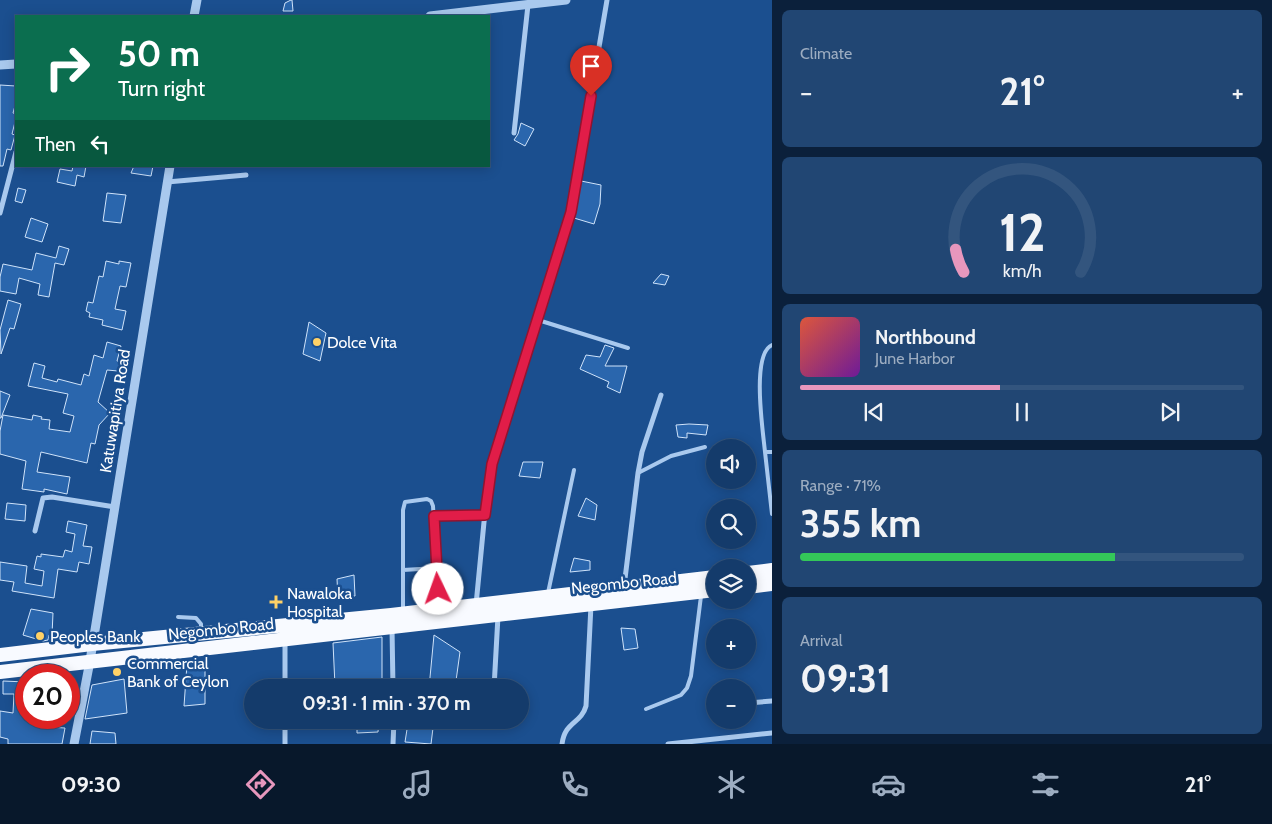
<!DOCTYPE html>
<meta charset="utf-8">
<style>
:root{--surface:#143b6b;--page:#214673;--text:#f1f3f6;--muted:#9dadc1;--line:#33557e;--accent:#e797bd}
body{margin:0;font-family:Cabin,sans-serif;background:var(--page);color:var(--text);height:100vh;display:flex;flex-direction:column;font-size:19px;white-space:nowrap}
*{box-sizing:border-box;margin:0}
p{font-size:16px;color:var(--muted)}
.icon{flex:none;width:28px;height:28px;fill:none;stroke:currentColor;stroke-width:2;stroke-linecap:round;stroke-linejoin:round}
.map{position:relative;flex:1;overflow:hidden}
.panel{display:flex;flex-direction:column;gap:10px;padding:10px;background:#0b203b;width:500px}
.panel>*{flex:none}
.top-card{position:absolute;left:15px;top:15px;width:475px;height:152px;border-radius:0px;box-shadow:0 2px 12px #0003,0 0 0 1px var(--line);background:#0b6e4f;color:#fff;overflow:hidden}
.controls{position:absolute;left:706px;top:439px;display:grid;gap:10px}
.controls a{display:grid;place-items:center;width:50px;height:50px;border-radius:50%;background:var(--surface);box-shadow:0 2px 12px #0003,0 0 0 1px var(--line);font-size:25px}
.speed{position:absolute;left:15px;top:664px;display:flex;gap:10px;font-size:25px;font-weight:700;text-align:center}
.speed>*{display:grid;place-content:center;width:65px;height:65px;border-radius:50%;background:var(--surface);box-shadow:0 2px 12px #0003,0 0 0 1px var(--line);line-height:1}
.speed .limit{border:8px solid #d22;background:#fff;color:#111}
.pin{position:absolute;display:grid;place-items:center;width:42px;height:42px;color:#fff;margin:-51px -21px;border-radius:50% 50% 50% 0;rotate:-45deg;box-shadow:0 0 5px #0007}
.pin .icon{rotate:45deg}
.me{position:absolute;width:55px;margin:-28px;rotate:357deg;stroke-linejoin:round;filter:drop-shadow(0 0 4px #0008)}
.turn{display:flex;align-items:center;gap:18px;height:105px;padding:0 20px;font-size:22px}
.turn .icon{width:65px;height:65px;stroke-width:2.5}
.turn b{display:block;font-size:35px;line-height:42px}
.then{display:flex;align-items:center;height:48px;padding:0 20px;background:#0003;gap:10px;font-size:19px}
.big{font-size:38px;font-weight:800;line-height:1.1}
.panel .card{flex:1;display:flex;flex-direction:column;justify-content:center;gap:8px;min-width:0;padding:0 18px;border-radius:8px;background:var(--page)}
.panel .dial{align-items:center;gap:0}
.dial svg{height:130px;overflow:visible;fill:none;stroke:var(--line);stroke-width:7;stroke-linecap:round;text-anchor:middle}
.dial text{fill:var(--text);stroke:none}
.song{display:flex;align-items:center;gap:15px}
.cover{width:60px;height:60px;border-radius:8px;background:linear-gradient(135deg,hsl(10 70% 55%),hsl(280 70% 35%))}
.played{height:5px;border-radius:2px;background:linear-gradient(90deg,var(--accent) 45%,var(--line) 45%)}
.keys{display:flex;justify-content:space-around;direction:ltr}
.heat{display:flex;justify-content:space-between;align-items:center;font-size:28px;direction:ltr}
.charge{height:8px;border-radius:4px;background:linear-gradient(90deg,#34c759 71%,var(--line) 0)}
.trip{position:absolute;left:244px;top:679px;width:285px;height:50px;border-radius:25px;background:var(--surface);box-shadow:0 2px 12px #0003,0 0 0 1px var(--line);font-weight:800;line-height:50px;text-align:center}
.menu{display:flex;height:80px;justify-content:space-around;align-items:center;background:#08182b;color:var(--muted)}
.menu .icon{width:35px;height:35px}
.menu .selected{color:var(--accent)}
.menu b{font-size:22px;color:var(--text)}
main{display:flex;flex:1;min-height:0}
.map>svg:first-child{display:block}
</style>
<main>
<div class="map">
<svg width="772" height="744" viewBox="0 0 772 744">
<rect width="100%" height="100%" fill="#1b4f8f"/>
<path fill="#2a66ad" stroke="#cfe3fa" d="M291,0H292L293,11H283L285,3Z
M0,85L16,86V102L13,113L16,114V118L12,134L15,135L11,150L7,149L3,166H0Z
M521,123L534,129L525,146L514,140L518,134Z
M73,166H86L84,177L77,175L75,186L57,182L60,169L72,171Z
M134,166H153L151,176L131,173Z
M581,181L601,185L600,204L594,224L574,218Z
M18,188L26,190L22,203L15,201Z
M107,193L126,195L121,223L103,221Z
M31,218L48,224L42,242L25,237Z
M59,246L69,249L64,265L55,263L49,297L38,295L40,284L19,278L16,294L0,291V277L3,264L32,270L36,253L56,258Z
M106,261L119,264V261L131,263L126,287L120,286L115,309L126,311L122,330L102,325L103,320L89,317L90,313L86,311L88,302L93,303L99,276L103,277Z
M661,274L669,276L665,285L653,283Z
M8,300L21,304L14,329L10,328L1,354L0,330Z
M309,322L326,333L320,361L303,354Z
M107,342L121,346L117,361L120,362L118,371L107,370L98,402L110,413L99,425L95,444L91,443L87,463L41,452L37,472L70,477L67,494L44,489V492L22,489L26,461L0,454V431L3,415L32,420L33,415L42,417L41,419L50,420L49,429L70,432L74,416L63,413L68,394L28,386L34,363L45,366L42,378L57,382L58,379L81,385L84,374L89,376L94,355L103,358Z
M605,345L614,348L605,366H627L620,393L607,387L609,382L580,369L586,355L600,357Z
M0,391L10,395L1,418H0Z
M689,424L708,425L706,435L687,433V438L678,437L676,425Z
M523,462H543L540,478L519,476Z
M586,498L597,505L595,520L578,516Z
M7,503L26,505L25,521L5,519Z
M68,521L87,525L83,546L92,547L89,564L79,562L77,572L58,569L54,598L12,591L14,582L0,580V562L27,566L25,583L42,586L44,571L34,569L37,556L41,557V554L63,557L65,550L72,552L75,534L66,532Z
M574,558L590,561V570L570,572Z
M354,575L355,596L338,598L337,579Z
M31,609L53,613L52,635H49L48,640L43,641L23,635Z
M621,628L635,629L638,648L624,650Z
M434,635L460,652L455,688H429Z
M382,637V682L335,686L333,643Z
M205,663V704L184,706L187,664Z
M124,679L127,713L85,719L92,685Z
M3,681L26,682V718H48V727L65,728L62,744H8V739L0,737V711L13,713L14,694H3Z
M357,720H379L378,732L357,733Z
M434,720L431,744L405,742L408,723Z
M92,731L115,733L116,744H90Z"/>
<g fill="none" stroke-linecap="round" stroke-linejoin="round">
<path stroke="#a9c9ee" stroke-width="4" d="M538,320L628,348
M765,452C763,431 751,354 772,345
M772,452H765L772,514
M638,473L671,456L705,447
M434,516L485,515
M403,570L437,568
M548,593L574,470
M403,611V510L405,502L427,499L431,501L433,506L438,589
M178,617L196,618L201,624V631
M646,709L681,695L687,688L691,676L701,596"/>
<path stroke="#a9c9ee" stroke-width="5" d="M514,133L528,5
M167,182L246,175
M0,213L16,152
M35,531L43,498L52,497L115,507
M624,587L638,473L642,452L661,395
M476,605L487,491L491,464L571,212L607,0
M392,628L393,688
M285,688V641
M494,688L498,616
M748,703L772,701
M285,744V720
M393,744L394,720
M562,744C565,721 581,724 586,706L591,605
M668,744L772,733"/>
<path stroke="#a9c9ee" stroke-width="9" d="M194,16L197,0
M430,16L566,0
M0,65L16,64
M74,744L90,661L170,166"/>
<path stroke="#f8faff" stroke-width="14" d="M748,573L772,570
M748,587L772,584
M0,655L92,644L391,615L715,577
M0,672L715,590"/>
</g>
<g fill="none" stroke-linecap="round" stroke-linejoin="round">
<g stroke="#92132f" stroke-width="12">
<path id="route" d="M438,589L434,516L485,515L492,464L571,212L591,96"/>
</g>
<use href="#route" stroke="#e11d48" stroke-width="9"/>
</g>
<g fill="#ffd166" stroke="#1b4f8f" stroke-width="2">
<circle cx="317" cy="342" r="5"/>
<path d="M273.5 594.5h5v5h5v5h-5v5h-5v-5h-5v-5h5z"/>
<circle cx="40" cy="636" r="5"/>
<circle cx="117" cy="672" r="5"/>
</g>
<g text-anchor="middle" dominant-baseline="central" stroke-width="5" stroke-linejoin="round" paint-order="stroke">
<g font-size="16" fill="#fff" stroke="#1b4f8f" text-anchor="start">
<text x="327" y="342">Dolce Vita</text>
<text x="287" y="593">Nawaloka<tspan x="287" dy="18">Hospital</tspan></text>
<text x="50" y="636">Peoples Bank</text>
<text x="127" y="663">Commercial<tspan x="127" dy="18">Bank of Ceylon</tspan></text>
</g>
<g font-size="16" fill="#fff" stroke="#1b4f8f">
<text transform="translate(115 411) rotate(-81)">Katuwapitiya Road</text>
<text transform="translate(624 583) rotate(-6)">Negombo Road</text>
<text transform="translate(221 629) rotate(-6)">Negombo Road</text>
</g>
</g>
</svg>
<div class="controls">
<a><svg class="icon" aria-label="sound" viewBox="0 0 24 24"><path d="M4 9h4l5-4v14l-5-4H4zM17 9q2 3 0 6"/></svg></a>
<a><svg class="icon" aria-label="search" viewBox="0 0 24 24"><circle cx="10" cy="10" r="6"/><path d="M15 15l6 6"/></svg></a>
<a><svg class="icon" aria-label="layers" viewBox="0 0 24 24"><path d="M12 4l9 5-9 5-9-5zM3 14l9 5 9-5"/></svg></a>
<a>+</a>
<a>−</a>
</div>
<div class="speed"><div class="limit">20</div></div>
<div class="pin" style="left:591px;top:96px;background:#d93025"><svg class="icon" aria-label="arrive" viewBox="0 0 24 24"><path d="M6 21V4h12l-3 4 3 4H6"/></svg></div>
<svg class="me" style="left:438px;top:589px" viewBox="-20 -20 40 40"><circle r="19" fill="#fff"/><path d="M0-13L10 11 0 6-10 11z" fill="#e11d48"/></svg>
<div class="trip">09:31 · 1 min · 370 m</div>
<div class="top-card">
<div class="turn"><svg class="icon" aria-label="right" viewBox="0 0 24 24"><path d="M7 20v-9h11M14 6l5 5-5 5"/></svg><div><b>50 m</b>Turn right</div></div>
<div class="then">Then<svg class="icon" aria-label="left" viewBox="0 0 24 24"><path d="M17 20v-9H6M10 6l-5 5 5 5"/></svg></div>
</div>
</div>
<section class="panel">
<div class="card"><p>Climate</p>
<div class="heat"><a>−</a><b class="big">21°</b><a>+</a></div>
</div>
<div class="card dial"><svg viewBox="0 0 100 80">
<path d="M14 69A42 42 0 1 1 86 69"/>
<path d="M14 69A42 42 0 0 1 9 55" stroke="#e797bd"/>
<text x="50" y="56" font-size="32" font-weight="700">12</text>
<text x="50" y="72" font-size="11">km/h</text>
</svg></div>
<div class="card">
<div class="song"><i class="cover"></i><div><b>Northbound</b><p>June Harbor</p></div></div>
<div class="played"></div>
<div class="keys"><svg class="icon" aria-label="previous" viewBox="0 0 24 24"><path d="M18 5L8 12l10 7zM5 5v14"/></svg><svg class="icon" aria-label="pause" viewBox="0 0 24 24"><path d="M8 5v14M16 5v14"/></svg><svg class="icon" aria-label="next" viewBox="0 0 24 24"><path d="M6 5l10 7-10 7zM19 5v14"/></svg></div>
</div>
<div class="card"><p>Range · 71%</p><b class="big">355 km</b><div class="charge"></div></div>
<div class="card"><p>Arrival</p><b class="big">09:31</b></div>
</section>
</main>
<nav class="menu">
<b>09:30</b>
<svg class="icon selected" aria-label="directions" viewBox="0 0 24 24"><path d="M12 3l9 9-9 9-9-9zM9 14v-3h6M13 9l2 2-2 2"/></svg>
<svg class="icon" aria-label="music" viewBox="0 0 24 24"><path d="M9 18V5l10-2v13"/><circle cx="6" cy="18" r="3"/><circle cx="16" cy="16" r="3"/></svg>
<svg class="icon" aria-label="phone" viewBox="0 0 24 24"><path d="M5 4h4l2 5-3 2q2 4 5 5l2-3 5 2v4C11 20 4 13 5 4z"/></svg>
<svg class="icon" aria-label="climate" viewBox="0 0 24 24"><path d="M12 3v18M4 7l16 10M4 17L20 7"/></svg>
<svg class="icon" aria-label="car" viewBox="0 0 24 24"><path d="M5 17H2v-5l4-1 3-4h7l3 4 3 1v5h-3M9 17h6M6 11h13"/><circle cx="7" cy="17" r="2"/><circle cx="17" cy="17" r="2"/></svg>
<svg class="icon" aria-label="filters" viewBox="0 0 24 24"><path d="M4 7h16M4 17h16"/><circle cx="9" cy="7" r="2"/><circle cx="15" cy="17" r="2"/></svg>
<b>21°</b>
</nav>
